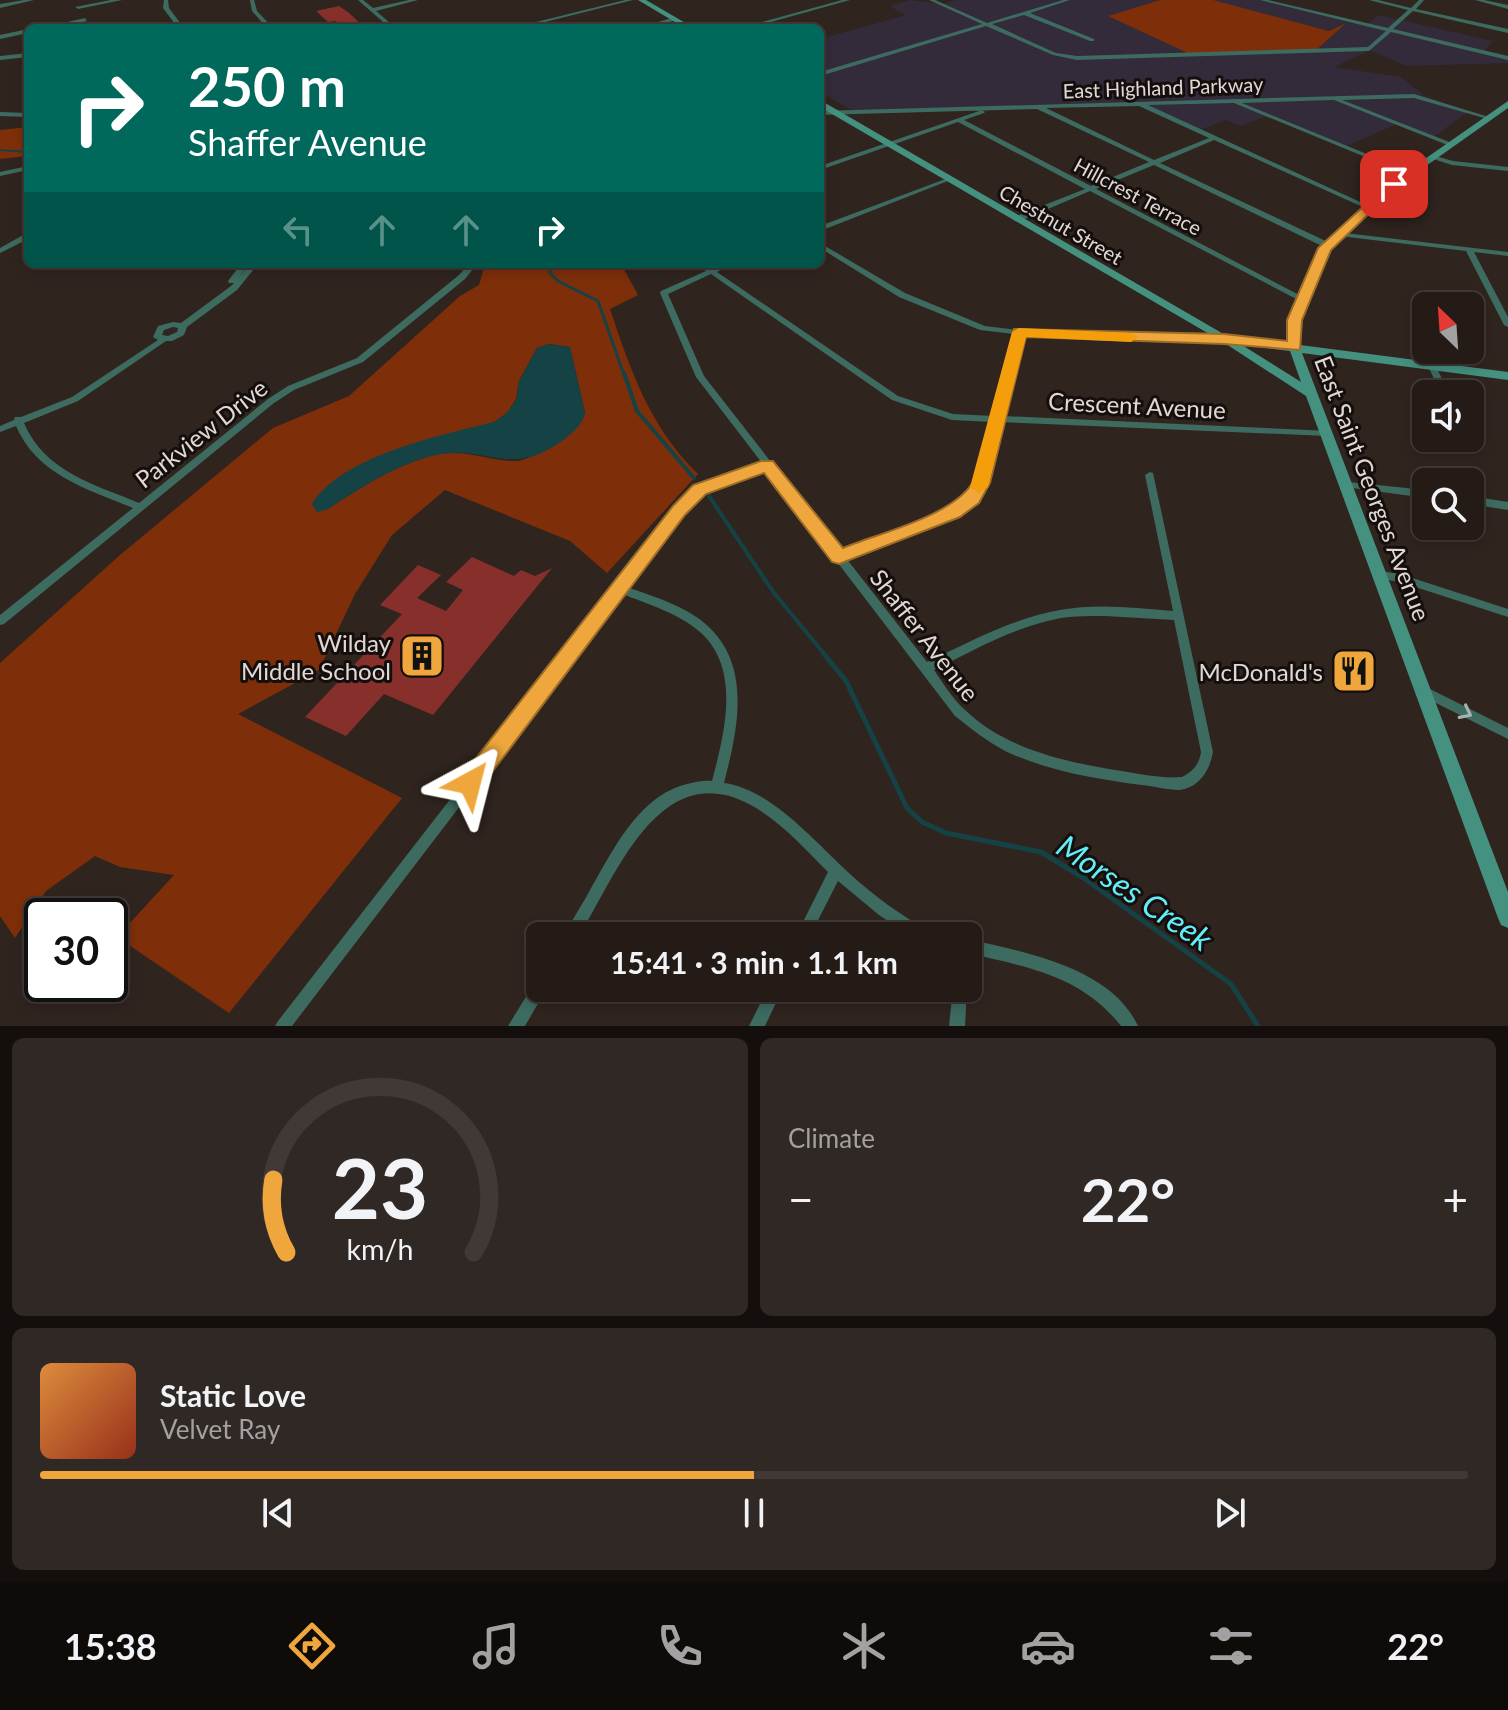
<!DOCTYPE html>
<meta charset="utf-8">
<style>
:root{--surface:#241b17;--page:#302824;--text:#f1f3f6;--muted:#a3a1a1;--line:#413936;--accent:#efa73d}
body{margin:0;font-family:Lato,sans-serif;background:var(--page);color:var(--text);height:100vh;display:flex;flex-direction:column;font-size:30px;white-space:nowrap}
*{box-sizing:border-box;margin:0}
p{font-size:26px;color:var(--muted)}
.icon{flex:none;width:44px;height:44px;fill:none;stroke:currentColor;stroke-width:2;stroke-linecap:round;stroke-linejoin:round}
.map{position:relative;height:1026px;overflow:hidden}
.details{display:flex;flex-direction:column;gap:12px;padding:12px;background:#140f0d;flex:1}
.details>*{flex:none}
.hud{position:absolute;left:24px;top:24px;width:800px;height:244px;border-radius:12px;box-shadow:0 4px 12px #0003,0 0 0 2px var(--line);background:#00695c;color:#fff;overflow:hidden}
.needle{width:52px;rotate:335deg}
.buttons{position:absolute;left:1412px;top:292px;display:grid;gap:16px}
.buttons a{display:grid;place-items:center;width:72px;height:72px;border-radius:12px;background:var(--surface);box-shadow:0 4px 12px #0003,0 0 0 2px var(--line);font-size:40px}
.speed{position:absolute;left:24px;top:898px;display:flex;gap:16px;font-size:40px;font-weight:700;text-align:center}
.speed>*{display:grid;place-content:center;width:104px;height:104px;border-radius:50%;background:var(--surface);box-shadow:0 4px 12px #0003,0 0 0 2px var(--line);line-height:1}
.speed .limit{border:4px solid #111;border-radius:12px;background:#fff;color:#111}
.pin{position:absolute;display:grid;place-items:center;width:68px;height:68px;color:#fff;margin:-34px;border-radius:16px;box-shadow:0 4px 12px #0006}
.me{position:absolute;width:88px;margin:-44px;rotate:38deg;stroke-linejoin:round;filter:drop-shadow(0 0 6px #0008)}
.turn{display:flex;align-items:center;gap:28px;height:168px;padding:0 32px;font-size:36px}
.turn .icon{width:104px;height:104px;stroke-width:2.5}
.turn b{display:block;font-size:56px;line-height:68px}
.lanes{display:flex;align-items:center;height:76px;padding:0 32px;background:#0003;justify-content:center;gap:40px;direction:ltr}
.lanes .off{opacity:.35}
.big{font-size:60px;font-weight:700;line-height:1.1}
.details .tile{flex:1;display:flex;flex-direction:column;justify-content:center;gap:12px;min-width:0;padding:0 28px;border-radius:12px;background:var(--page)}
.details .dial{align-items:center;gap:0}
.dial svg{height:208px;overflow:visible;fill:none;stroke:var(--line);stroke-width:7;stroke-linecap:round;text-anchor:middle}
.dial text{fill:var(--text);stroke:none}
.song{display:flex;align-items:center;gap:24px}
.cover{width:96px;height:96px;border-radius:12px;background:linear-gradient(135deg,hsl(30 70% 55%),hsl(10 70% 35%))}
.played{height:8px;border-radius:4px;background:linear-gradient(90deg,var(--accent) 50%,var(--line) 50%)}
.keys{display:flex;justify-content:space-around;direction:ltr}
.heat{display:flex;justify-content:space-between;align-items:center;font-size:44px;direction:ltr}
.details .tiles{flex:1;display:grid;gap:12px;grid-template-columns:1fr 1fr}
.tile:last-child{grid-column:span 2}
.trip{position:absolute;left:526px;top:922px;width:456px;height:80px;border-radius:12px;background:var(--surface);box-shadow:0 4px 12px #0003,0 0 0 2px var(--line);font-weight:700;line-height:80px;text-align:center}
.dock{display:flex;height:128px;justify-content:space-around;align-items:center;background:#0e0b09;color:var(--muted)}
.dock .icon{width:56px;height:56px}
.dock .selected{color:var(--accent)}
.dock b{font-size:36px;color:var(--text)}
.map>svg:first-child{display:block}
</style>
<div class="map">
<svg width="1508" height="1026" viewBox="0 0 1508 1026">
<rect width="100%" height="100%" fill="#30241f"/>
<path fill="#332a3a" d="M911,0L941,4L956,0H1160L1109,16L1314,52L1343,24L1329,31L1210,0H1267L1368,24L1378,15L1493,41L1484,51L1508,57V63L1406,66L1370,50L1334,67L1401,77L1425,96L1468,112L1432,138L1397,124L1346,146L1270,115L1241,126L1226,120L1200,130L1141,103L853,111L820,92V39L906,15L889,6Z"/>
<path fill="#7e2f09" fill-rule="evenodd" d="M1160,0H1213L1329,31L1346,23L1314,52L1190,54L1108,16Z
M28,127V156L0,159V130Z
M485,264H621L638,295L610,309C631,371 649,426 698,474L607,573L570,541L445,490L392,535L355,594L319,670L238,714L402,798L229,1013L117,937L174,875L120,867L95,856L46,891L15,938L0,916V663L120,555L273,428L349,396L460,296L479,285ZM549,344L570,347L585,413C582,429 533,460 517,461C488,462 464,447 431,456C391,467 361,488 326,510L357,466L494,422L507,413L516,399L519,381L537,348Z"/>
<path fill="#154245" d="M549,344L570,347L585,413C582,426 572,433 562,441C508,480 486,442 431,456C391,467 361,488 326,510L317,512L312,504C341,456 441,435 494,422L507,413L516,400L519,381L537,348Z"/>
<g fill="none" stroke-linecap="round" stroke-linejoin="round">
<path stroke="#154245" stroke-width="2" d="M0,150L28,152"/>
<path stroke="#154245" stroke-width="3" d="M550,264V273L558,281L598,301L624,375"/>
<path stroke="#154245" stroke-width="4" d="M624,373L637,411L694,478
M709,496L774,593L826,656"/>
<path stroke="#154245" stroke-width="5" d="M824,654L846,681L907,808L922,822L946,833L1041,852L1085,879L1231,984L1258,1026"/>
</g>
<path fill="#87302b" d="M339,6L349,13L365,28H343L336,21L328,22L316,11Z
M472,557L514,576L521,570L535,576L552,568L433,715L384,694L346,736L305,717L402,614L380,605L418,565L441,575L417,598L446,611L463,590L446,582Z"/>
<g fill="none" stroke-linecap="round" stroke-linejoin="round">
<path fill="#3d6b60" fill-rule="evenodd" d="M24,0H34L0,8V4Z
M111,0H122L78,9L75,7Z
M164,0H168L169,8L184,28H178L163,8Z
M250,0H254L257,11L273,28H267L252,11Z
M358,0H363L373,8L409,0H418L376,11L396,28H390Z
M625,0H633L521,28H512Z
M842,0H850L749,28H740Z
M929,0H935L987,23L1063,0H1070L1030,13L1094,39V41H1090L1024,15L992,24L1056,53L1077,56L1368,47L1386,31L1260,0H1268L1388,28L1408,10L1369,0H1378L1411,8L1419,0H1424L1416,9L1508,29V33L1413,11L1393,29L1508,56V60L1391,32L1369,51L1077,60L1053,55L986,26L820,76V72L982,24Z
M1475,0H1484L1508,5V9Z
M675,17L677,20L647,28H638Z
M85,18L87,21L52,28H41Z
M28,29V33L0,39V35Z
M28,53V57L0,60V56Z
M1414,94L1489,117L1484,118L1414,98L1342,100L1452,143V145L1450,146L1334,100L1242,103L1411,172V174L1409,175L1234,103L1148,105L1369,206V208H1365L1214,140L1160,163L1330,243V247H1324L1154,165L1096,189L1305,298L1306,300L1302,302L1090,191L1020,221H1014V217L1085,189L958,122L820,170V166L982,110L985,112L984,113L964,120L1091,186L1149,162L1037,109L820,115V111ZM1139,106L1209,138L1154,160L1046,108Z
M0,112L28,113V117L0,116Z
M1432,155L1453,161L1508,167V171L1452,165L1430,158L1429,157Z
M28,166V170L0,176V172Z
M948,178L953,179L820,231V226Z
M1336,232L1508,252V256L1474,252L1508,317V327L1504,325L1466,251L1339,236H1336Z
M25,234H28V239L0,253V248Z
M820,243L905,293L985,326L1019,330L1224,336L1228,339L1224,342L1022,335L1003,416L1330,431L1332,433L1327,436L1001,422C998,436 995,451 991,465C990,470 989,478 987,483C969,522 884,544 846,558L927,662C970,642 1013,618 1060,610C1097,603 1136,608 1173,611L1145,475L1150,472L1153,473L1213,752C1210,770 1199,788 1179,790C1167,790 1154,786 1142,785C1095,779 1048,771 1005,751C987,741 971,729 955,716L766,469L702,492L690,504L627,587C655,597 689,607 710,628C752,670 737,732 724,783C771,789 816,843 849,873C873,895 901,916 930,931L932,936L909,935L879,915L838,881L810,936H796L828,872C804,848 779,820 749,804C659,757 616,876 579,936H564C571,921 581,907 589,892C612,852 638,796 687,784C696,782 703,780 712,781C724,735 742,669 700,632C678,613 648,604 622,594L292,1026H275L278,1021L684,498L696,488L762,463L696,377L660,293L661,291L706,271L697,264H706L712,268L722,264H732L717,272L898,396L953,414L994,416L1014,334L980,330L899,297L820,248ZM711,274L892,400L952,420L992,422C989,436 985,450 982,464C981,469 980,477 977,482C960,516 876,539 841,552L704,376L668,294ZM1105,616L1174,620L1201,752C1199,765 1193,771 1182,777C1161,779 1136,773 1115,770C1061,761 1004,748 964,709C952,698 943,683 934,670C974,650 1016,626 1061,618C1075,616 1090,616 1105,616Z
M241,264H249L238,278L250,264H258L237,290L187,327L184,335L172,341H166L78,401L24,423C45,472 94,484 139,503L268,399L288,386L357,358L459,275L469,264H477L465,279L363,362L294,390L274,403L4,624L0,625V615L133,508C87,489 37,475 16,426L0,432V426L14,420L15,417H21L72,397L158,340L153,337L158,326L173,322L181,323L231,286L234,283H229L228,281ZM173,327L178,328L177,332L168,336L162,335L164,330Z
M1432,363L1436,366L1449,394H1441L1428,366Z
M1348,482L1426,490V498L1345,487L1343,485Z
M1470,496L1508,502V510L1470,504Z
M1381,571L1400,574L1508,609V617L1400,582L1377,578L1376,575L1377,572Z
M1424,686L1508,728V739L1420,695L1418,691L1420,687Z
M968,939C1024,952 1111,967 1138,1026H1121C1081,975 1027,967 968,953Z
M540,980V988H547L525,1026H508L535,982Z
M768,988H783L765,1026H749Z
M953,988H967L965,1026H949Z"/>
<path fill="#449180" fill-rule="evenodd" d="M638,0H646L694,28H685Z
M820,100L1227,336L1288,344V320L1321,246L1376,193L1508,101V108L1382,197L1330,249L1300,320V345L1508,372V380L1302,353L1508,892V928L1501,925L1498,918L1306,396L1223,342L820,107ZM1242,345L1290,351L1301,382Z"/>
</g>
<defs><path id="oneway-chevron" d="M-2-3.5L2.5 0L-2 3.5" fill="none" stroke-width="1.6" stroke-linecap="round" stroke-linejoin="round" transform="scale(2)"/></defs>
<use stroke="#a8b2ac" href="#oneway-chevron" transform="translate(1466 713) rotate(27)"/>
<path fill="#efa73d" stroke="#9b6d28" stroke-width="2" d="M1390,182L1400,184L1331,250L1302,320L1300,350L1224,344L1026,337L990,483L979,503L960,517L839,564L832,562L764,473L706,494L685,515L478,791L470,794L462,791L458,783L462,776L673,506L693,485L761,461H773L843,548C879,533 953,516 973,482L1014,329L1224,334L1287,341V320L1318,248Z"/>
<path fill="#f59e0b" d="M1019,328L1131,333L1138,337L1131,342L1026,337L988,487L979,493L970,487L1012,332Z"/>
<defs>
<g id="building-square" transform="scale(2.3)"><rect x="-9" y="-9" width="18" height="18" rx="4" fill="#efa73d" stroke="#140e0c"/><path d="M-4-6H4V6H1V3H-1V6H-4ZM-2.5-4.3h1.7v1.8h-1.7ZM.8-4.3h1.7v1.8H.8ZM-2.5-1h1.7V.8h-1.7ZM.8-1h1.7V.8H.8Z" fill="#111"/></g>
<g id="restaurant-square" transform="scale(2.3)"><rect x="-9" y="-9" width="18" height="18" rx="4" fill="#efa73d" stroke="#140e0c"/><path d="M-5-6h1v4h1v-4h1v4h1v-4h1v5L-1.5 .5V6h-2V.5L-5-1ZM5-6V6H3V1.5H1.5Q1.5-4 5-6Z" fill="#111"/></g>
</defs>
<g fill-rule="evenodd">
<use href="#building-square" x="422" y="656"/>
<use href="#restaurant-square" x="1354" y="671"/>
</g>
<g text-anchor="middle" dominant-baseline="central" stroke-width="6" stroke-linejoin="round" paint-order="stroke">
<g font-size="20" fill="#e1d8d5" stroke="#140e0c">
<text transform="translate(1163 87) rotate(-2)">East Highland Parkway</text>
<text transform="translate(1138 196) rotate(28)">Hillcrest Terrace</text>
<text transform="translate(1061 224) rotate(30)">Chestnut Street</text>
</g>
<g font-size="24" fill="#e1d8d5" stroke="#140e0c">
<text transform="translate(1137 405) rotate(3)">Crescent Avenue</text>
<text transform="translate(201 433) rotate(-38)">Parkview Drive</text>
<text transform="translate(1373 488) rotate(69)">East Saint Georges Avenue</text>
<text transform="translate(925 635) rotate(52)">Shaffer Avenue</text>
</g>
<g font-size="24" fill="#e1d8d5" stroke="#140e0c" text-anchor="end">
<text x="391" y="642">Wilday<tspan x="391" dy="28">Middle School</tspan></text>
<text x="1323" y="671">McDonald's</text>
</g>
<g font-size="32" font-style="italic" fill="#62eef9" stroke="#140e0c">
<text transform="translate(1135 892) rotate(34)">Morses Creek</text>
</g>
</g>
</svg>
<div class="buttons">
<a><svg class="needle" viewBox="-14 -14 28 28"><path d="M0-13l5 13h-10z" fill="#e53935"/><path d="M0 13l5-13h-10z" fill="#a3a1a1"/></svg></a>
<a><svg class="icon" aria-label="sound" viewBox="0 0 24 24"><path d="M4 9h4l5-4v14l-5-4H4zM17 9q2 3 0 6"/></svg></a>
<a><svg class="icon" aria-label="search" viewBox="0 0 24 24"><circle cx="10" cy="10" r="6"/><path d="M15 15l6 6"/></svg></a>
</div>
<div class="speed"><div class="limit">30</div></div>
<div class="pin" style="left:1394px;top:184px;background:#d93025"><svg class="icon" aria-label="arrive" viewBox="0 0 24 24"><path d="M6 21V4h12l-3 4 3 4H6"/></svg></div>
<svg class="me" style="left:470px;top:783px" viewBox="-20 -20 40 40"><path d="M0-17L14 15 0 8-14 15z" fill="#efa73d" stroke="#fff" stroke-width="4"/></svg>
<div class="trip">15:41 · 3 min · 1.1 km</div>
<div class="hud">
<div class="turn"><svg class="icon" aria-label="right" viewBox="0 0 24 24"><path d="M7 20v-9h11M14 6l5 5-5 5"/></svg><div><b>250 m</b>Shaffer Avenue</div></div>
<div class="lanes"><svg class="icon off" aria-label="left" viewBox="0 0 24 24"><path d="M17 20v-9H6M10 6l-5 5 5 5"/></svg><svg class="icon off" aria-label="ahead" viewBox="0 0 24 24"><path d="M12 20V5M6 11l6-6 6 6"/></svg><svg class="icon off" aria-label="ahead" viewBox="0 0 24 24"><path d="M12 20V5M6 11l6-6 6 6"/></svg><svg class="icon" aria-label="right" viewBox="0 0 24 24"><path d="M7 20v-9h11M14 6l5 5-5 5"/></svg></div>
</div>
</div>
<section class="details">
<div class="tiles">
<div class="tile dial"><svg viewBox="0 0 100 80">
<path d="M14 69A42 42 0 1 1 86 69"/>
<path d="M14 69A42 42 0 0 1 9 41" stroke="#efa73d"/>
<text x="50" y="56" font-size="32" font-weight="700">23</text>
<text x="50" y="72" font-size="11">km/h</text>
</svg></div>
<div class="tile"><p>Climate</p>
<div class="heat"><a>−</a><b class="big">22°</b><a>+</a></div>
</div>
<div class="tile">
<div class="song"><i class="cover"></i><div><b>Static Love</b><p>Velvet Ray</p></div></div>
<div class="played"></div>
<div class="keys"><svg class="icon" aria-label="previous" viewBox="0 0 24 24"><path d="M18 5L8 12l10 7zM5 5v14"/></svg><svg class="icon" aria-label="pause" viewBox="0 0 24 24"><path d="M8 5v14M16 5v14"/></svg><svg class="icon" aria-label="next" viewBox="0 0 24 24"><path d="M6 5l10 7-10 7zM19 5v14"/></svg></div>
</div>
</div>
</section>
<nav class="dock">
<b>15:38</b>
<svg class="icon selected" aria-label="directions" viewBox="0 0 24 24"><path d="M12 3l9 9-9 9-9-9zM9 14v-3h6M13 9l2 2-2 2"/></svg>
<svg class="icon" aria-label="music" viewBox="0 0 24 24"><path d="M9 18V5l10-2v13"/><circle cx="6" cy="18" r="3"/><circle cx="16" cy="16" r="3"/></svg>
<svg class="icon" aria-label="phone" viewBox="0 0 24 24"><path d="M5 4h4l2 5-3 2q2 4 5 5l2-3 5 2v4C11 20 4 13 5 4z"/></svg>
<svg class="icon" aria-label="climate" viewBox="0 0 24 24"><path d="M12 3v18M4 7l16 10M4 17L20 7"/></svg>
<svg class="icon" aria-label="car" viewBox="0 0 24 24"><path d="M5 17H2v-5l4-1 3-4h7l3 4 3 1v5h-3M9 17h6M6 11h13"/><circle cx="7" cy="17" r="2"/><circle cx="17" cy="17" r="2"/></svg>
<svg class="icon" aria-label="filters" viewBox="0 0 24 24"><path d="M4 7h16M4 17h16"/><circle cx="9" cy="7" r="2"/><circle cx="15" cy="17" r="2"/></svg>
<b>22°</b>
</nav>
